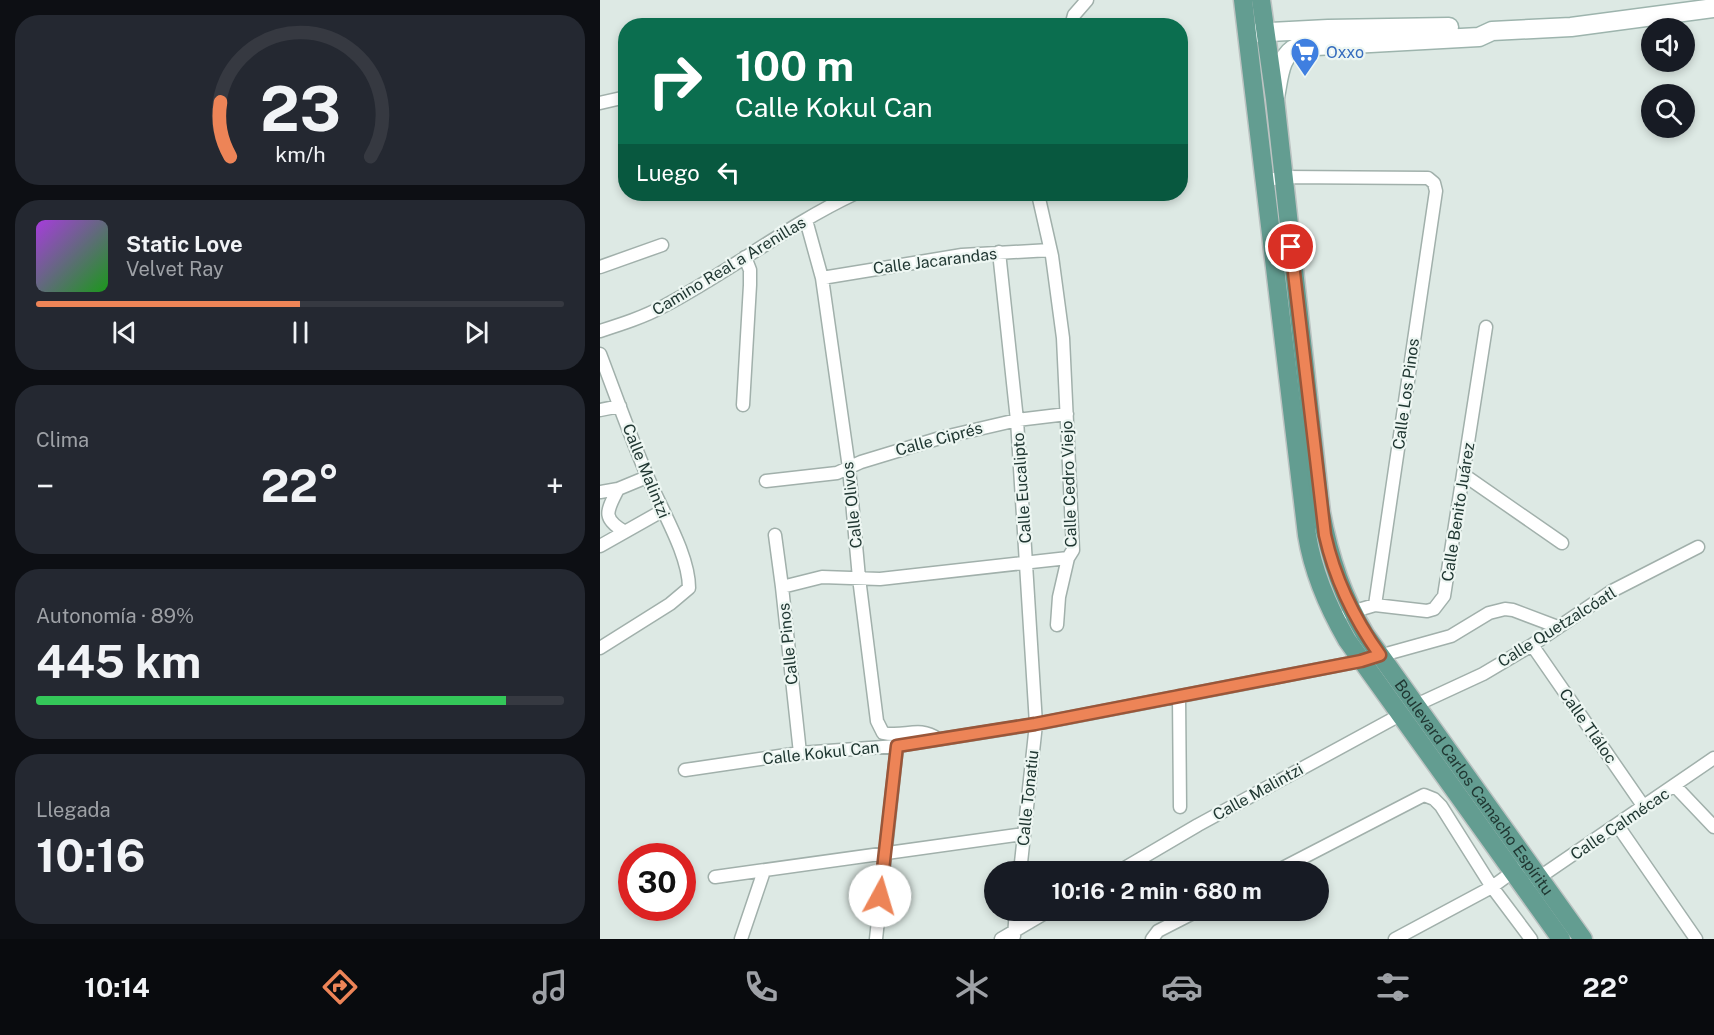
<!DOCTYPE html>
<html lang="es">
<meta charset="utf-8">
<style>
:root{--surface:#171b24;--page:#242831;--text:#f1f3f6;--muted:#9ea1a6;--line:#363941;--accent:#ed8457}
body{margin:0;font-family:"Public Sans",sans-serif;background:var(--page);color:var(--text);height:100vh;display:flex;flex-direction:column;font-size:22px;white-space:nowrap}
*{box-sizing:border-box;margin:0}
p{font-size:20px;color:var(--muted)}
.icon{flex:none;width:33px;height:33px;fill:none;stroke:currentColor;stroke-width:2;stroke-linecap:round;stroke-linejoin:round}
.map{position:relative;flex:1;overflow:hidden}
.sheet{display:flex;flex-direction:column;gap:15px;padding:15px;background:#0d0f14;width:600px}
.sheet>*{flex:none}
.guide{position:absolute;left:18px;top:18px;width:570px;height:183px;border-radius:24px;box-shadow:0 3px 9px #0003;background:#0b6e4f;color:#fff;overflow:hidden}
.controls{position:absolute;left:1041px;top:18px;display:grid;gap:12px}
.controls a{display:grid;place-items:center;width:54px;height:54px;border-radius:50%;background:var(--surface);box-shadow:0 3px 9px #0003;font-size:30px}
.speed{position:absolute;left:18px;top:843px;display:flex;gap:12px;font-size:30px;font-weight:700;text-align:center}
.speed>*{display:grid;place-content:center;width:78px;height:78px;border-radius:50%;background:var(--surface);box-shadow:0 3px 9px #0003;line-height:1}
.speed .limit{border:9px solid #d22;background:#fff;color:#111}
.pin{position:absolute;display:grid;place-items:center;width:51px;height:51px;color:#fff;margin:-26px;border:3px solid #fff;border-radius:50%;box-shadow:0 2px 6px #0007}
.me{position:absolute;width:66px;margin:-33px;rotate:6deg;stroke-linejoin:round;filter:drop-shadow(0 0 4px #0008)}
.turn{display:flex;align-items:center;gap:21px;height:126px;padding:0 18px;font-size:27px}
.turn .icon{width:78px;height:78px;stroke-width:2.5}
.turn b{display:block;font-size:42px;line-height:51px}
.then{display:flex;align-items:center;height:57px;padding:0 18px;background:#0003;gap:12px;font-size:22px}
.big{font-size:45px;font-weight:700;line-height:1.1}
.sheet .card{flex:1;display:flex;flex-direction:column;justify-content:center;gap:9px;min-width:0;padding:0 21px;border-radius:24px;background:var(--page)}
.sheet .dial{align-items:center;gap:0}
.dial svg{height:156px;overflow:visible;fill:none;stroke:var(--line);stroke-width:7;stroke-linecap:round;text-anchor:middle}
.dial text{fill:var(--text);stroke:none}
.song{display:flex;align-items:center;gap:18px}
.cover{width:72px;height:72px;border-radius:9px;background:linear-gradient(135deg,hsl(280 70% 55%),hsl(120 70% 35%))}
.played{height:6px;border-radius:3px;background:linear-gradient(90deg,var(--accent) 50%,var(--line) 50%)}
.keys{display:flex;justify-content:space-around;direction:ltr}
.heat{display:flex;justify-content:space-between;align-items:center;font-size:33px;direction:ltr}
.charge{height:9px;border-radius:4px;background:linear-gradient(90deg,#34c759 89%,var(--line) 0)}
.trip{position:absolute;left:384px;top:861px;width:345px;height:60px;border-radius:30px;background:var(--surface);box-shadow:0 3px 9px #0003;font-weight:700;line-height:60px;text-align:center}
.tabs{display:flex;height:96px;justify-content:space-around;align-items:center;background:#090b0e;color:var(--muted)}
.tabs .icon{width:42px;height:42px}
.tabs .current{color:var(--accent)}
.tabs b{font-size:27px;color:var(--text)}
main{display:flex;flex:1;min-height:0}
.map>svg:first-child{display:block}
</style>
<main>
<section class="sheet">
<div class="card dial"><svg viewBox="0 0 100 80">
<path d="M14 69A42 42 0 1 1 86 69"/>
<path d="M14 69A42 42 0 0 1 9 41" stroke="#ed8457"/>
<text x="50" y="56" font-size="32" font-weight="700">23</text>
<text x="50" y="72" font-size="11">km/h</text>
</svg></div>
<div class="card">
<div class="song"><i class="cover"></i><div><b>Static Love</b><p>Velvet Ray</p></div></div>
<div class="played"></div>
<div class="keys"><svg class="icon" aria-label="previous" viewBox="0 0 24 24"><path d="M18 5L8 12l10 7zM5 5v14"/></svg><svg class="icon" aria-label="pause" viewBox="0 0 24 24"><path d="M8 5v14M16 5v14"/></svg><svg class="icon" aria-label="next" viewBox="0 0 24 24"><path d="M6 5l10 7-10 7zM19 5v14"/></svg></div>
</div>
<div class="card"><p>Clima</p>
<div class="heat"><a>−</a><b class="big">22°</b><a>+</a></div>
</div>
<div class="card"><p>Autonomía · 89%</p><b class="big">445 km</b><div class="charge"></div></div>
<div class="card"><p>Llegada</p><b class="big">10:16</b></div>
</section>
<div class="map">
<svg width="1114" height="939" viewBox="0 0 1114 939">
<rect width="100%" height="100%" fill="#dde9e4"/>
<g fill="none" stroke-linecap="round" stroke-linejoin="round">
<g stroke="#a1b0ab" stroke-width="15">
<path id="street" d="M471,26L474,15L487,0
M0,103L26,97
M665,181L683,177L828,178L834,183L836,191L775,605
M438,194L452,256L463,338L473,550L468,558L459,597L457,625
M206,220L222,278L249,468L259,578L277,721L283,733C305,738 318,725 338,739
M399,252L417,420L436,724L420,872
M0,267L62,245
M222,278L362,255L450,250
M0,331C22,324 44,317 64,306C129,272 188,225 254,194
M0,354C16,396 31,439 49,480C62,511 89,555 89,588L70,604L0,648
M143,405L150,285V270L145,257
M0,410L20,406
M864,475L962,543
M166,481L237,473L261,462L340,438L417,420L467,414
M18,489C7,511 1,518 25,532
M0,492L18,489L47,477
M175,535L182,587L200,753
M0,546L62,511
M182,587L222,577L280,579L468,558
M748,613L775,605L827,611L834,609L844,596L886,327
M932,645L1044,807
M579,696L580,807
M816,705L883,674L932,645L1012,591L1098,547
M85,770L200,753L297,746L436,724L761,661L851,636L889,613L905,609L913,610L958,627
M1075,786L1114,827
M1018,826L1096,939
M518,872L598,825L800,715
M675,872L824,795L834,799L841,806L892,887L931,939
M115,877L423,834
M934,881L1114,758
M414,936L416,910
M141,939L164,871
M276,939L297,746
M401,939L450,910
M552,939L558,931L599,910
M795,939L892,887L918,868"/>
</g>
<g stroke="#9db4ad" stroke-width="21">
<path id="secondary" d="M652,33L728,29L849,27
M675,97C679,79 679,54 698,47L879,37L892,31L971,27L1114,8"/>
</g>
<g stroke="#bcc3c2" stroke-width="21">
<g id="primary">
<path d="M643,0L707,535C713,572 728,607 747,640L961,939"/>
<path id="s1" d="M661,0L675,99L721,512C729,556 742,596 765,634L983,939"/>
</g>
</g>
<use href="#street" stroke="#fff" stroke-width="12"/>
<use href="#secondary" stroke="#fff" stroke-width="18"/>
<use href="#primary" stroke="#639d91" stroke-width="18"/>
</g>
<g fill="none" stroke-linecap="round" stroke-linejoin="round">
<g stroke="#9a5639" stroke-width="15">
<path id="route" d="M280,896L297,746L435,724L761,661L780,655C753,617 735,580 725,535L691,247"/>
</g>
<use href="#route" stroke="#ed8457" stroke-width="10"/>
</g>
<defs>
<g id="supermarket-pin" transform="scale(1.5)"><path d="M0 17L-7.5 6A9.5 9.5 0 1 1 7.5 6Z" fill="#3f7fe0" stroke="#edf6f2"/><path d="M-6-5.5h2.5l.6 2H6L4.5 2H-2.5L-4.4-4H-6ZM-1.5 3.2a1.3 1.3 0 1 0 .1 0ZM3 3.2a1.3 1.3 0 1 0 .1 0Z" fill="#fff"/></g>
</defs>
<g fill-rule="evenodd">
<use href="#supermarket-pin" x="705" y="52"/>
</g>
<g text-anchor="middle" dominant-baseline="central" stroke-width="4.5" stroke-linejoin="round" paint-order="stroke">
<g font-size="16" fill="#366cbe" stroke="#edf6f2" text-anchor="start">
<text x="726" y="52">Oxxo</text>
</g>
<g font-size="16" fill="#203732" stroke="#edf6f2">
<text transform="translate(335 261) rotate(-7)">Calle Jacarandas</text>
<text transform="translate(129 266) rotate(-31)">Camino Real a Arenillas</text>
<text transform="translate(806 394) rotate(-82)">Calle Los Pinos</text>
<text transform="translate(339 439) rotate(-15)">Calle Ciprés</text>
<text transform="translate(46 471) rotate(68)">Calle Malintzi</text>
<text transform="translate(469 484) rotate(-92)">Calle Cedro Viejo</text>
<text transform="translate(422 488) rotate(-94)">Calle Eucalipto</text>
<text transform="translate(252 505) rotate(-96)">Calle Olivos</text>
<text transform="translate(858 512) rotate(-81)">Calle Benito Juárez</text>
<text transform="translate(957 627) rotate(-32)">Calle Quetzalcóatl</text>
<text transform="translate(188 644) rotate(-96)">Calle Pinos</text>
<text transform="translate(988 726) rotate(55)">Calle Tláloc</text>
<text transform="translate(221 753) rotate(-6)">Calle Kokul Can</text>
<text stroke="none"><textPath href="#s1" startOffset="834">Boulevard Carlos Camacho Espíritu</textPath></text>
<text transform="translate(658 792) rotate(-29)">Calle Malintzi</text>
<text transform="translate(428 798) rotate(-84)">Calle Tonatiu</text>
<text transform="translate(1020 824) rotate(-34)">Calle Calmécac</text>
</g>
</g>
</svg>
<div class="controls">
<a><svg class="icon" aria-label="sound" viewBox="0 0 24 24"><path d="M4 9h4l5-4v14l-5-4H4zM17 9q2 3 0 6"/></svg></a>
<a><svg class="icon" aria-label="search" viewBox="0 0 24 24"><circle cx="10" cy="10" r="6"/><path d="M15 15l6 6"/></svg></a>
</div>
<div class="speed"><div class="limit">30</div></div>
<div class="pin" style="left:691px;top:247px;background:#d93025"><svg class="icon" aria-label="arrive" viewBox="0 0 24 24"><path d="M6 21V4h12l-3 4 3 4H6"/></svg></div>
<svg class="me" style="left:280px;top:896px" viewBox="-20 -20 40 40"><circle r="19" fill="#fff"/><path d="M0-13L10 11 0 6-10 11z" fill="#ed8457"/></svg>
<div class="trip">10:16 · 2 min · 680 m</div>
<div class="guide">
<div class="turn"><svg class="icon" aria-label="right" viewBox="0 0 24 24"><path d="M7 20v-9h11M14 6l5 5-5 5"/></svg><div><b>100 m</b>Calle Kokul Can</div></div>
<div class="then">Luego<svg class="icon" aria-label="left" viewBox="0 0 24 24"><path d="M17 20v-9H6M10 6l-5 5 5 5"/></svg></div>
</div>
</div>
</main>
<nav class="tabs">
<b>10:14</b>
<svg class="icon current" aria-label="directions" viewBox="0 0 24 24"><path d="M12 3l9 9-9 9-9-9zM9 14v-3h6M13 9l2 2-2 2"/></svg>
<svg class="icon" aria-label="music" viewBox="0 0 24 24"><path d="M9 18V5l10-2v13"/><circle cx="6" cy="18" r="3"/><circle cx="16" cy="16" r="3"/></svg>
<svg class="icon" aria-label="phone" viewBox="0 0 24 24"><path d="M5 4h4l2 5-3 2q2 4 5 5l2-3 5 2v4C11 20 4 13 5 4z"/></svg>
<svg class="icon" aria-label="climate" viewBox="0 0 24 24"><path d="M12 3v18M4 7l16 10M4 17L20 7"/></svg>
<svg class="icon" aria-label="car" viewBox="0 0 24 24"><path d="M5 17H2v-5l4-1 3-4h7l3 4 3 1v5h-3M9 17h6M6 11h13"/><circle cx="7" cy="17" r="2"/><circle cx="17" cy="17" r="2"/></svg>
<svg class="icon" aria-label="filters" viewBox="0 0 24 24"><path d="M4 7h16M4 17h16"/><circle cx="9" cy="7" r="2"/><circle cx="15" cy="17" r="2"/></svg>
<b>22°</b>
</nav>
